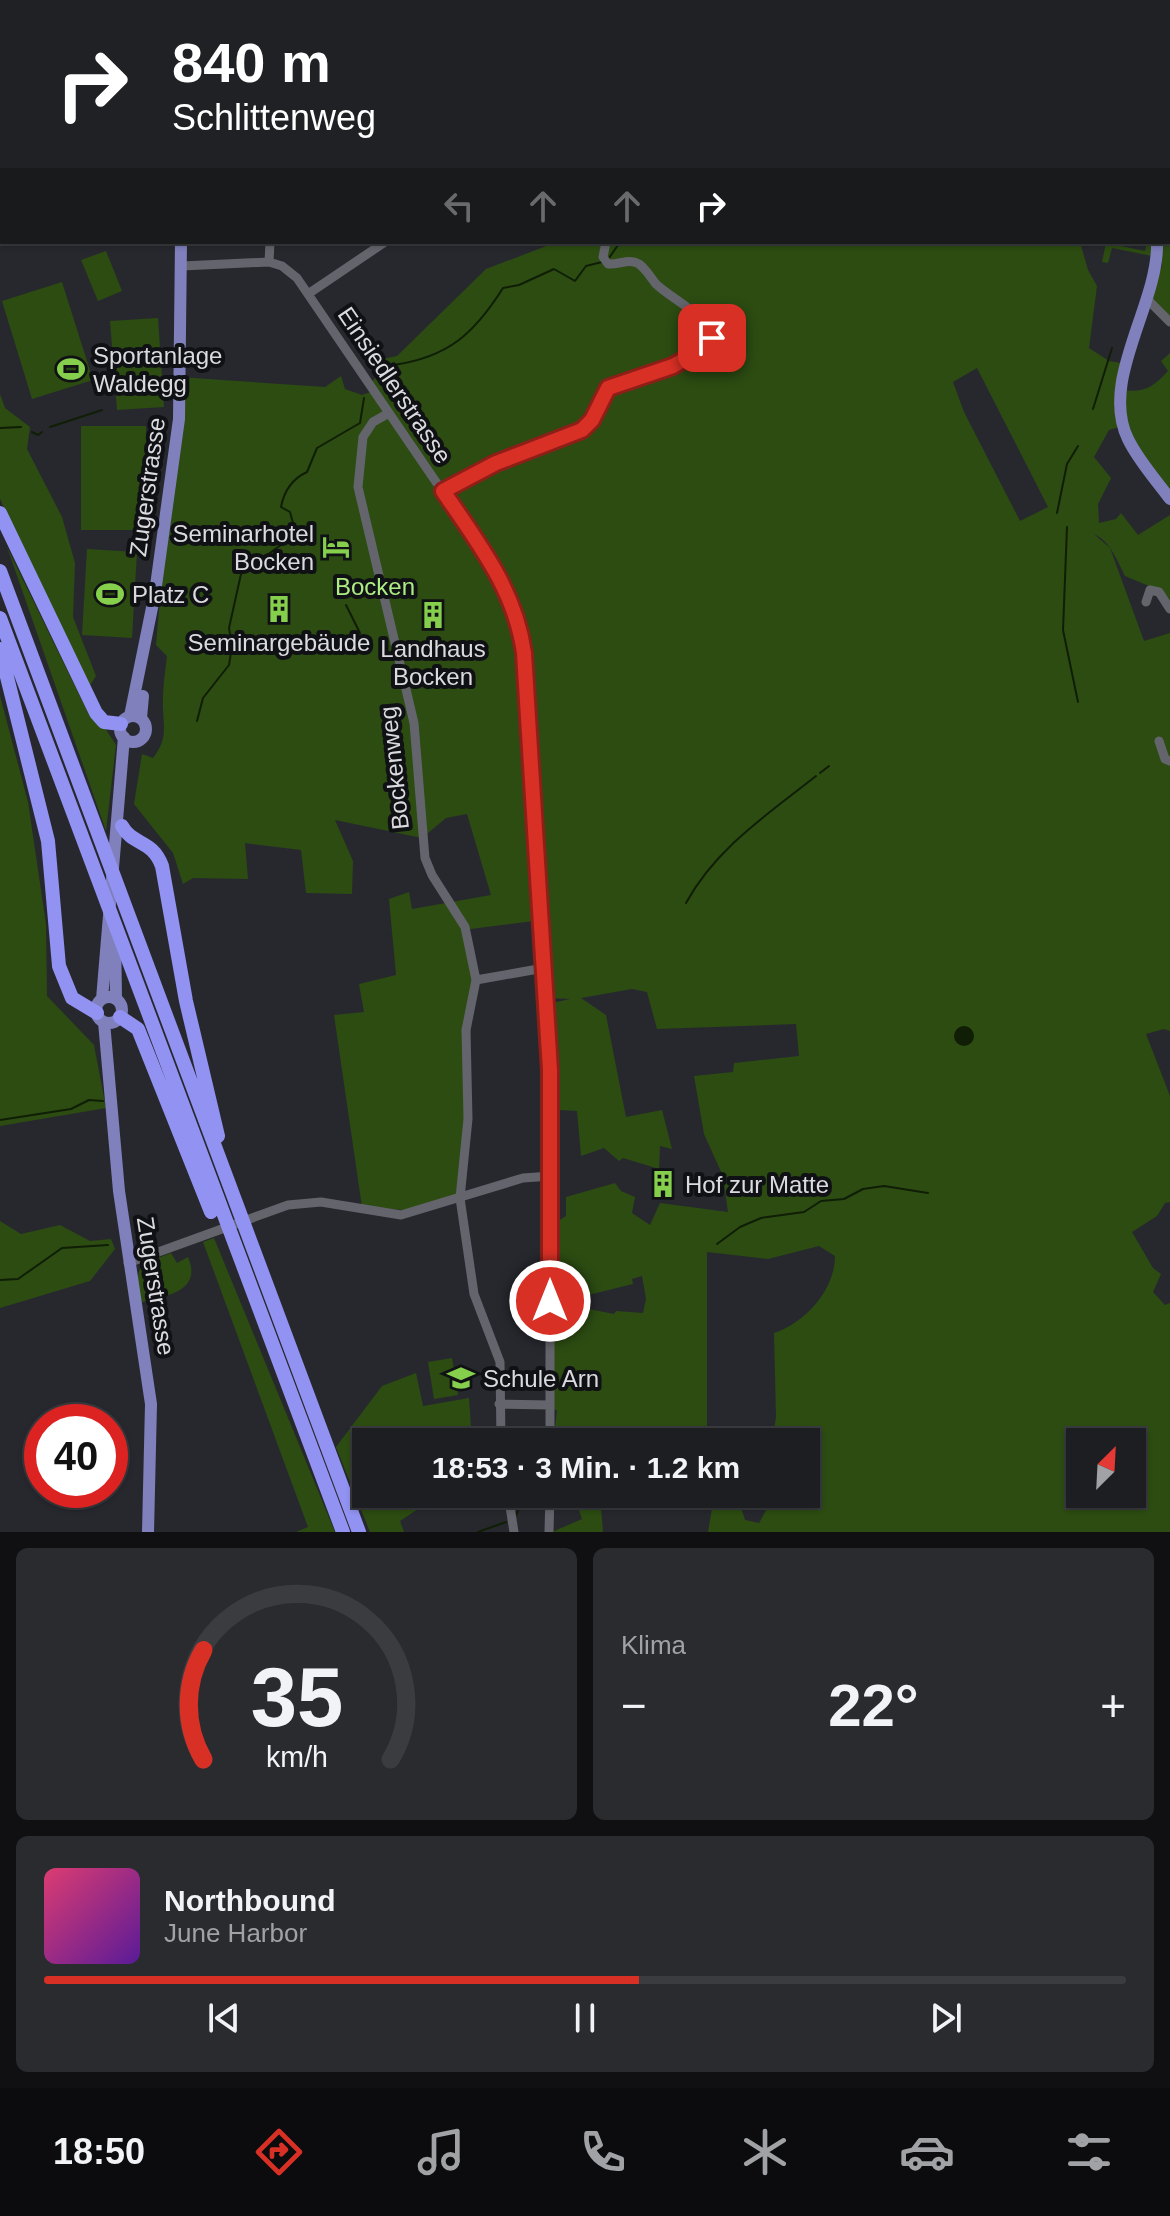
<!DOCTYPE html>
<html lang="de">
<meta charset="utf-8">
<style>
:root{--surface:#1d1e22;--page:#2a2b2f;--text:#f1f3f6;--muted:#a0a2a5;--line:#3b3c40;--accent:#d93025}
body{margin:0;font-family:Helvetica,sans-serif;background:var(--page);color:var(--text);height:100vh;display:flex;flex-direction:column;font-size:30px;white-space:nowrap}
*{box-sizing:border-box;margin:0}
p{font-size:26px;color:var(--muted)}
.icon{flex:none;width:44px;height:44px;fill:none;stroke:currentColor;stroke-width:2;stroke-linecap:round;stroke-linejoin:round}
.map{position:relative;height:1532px;overflow:hidden}
.sheet{display:flex;flex-direction:column;gap:16px;padding:16px;background:#101013;flex:1}
.sheet>*{flex:none}
.guide{position:absolute;left:0px;top:0px;width:1170px;height:244px;box-shadow:0 2px 6px #0004,0 0 0 2px var(--line);background:#202124;color:#fff;overflow:hidden}
.needle{width:52px;rotate:24deg}
.controls{position:absolute;left:1066px;top:1428px;display:grid;gap:16px}
.controls a{display:grid;place-items:center;width:80px;height:80px;border-radius:0px;background:var(--surface);box-shadow:0 2px 6px #0004,0 0 0 2px var(--line);font-size:40px}
.speed{position:absolute;left:24px;top:1404px;display:flex;gap:16px;font-size:40px;font-weight:700;text-align:center}
.speed>*{display:grid;place-content:center;width:104px;height:104px;border-radius:50%;background:var(--surface);box-shadow:0 2px 6px #0004,0 0 0 2px var(--line);line-height:1}
.speed .limit{border:12px solid #d22;background:#fff;color:#111}
.pin{position:absolute;display:grid;place-items:center;width:68px;height:68px;color:#fff;margin:-34px;border-radius:16px;box-shadow:0 4px 12px #0006}
.me{position:absolute;width:88px;margin:-44px;rotate:0deg;stroke-linejoin:round;filter:drop-shadow(0 0 6px #0008)}
.turn{display:flex;align-items:center;gap:28px;height:168px;padding:0 40px;font-size:36px}
.turn .icon{width:104px;height:104px;stroke-width:2.5}
.turn b{display:block;font-size:56px;line-height:68px}
.lanes{display:flex;align-items:center;height:76px;padding:0 40px;background:#0003;justify-content:center;gap:40px;direction:ltr}
.lanes .off{opacity:.35}
.big{font-size:60px;font-weight:700;line-height:1.1}
.sheet .widget{flex:1;display:flex;flex-direction:column;justify-content:center;gap:12px;min-width:0;padding:0 28px;border-radius:12px;background:var(--page)}
.sheet .dial{align-items:center;gap:0}
.dial svg{height:208px;overflow:visible;fill:none;stroke:var(--line);stroke-width:7;stroke-linecap:round;text-anchor:middle}
.dial text{fill:var(--text);stroke:none}
.song{display:flex;align-items:center;gap:24px}
.cover{width:96px;height:96px;border-radius:12px;background:linear-gradient(135deg,hsl(340 70% 55%),hsl(270 70% 35%))}
.played{height:8px;border-radius:4px;background:linear-gradient(90deg,var(--accent) 55%,var(--line) 55%)}
.keys{display:flex;justify-content:space-around;direction:ltr}
.heat{display:flex;justify-content:space-between;align-items:center;font-size:44px;direction:ltr}
.sheet .tiles{flex:1;display:grid;gap:16px;grid-template-columns:1fr 1fr}
.widget:last-child{grid-column:span 2}
.trip{position:absolute;left:352px;top:1428px;width:468px;height:80px;border-radius:0px;background:var(--surface);box-shadow:0 2px 6px #0004,0 0 0 2px var(--line);font-weight:700;line-height:80px;text-align:center}
.menu{display:flex;height:128px;justify-content:space-around;align-items:center;background:#0c0c0e;color:var(--muted)}
.menu .icon{width:56px;height:56px}
.menu .active{color:var(--accent)}
.menu b{font-size:36px;color:var(--text)}
.map>svg:first-child{display:block}
</style>
<div class="map">
<svg width="1170" height="1532" viewBox="0 0 1170 1532">
<rect width="100%" height="100%" fill="#27282e"/>
<path fill="#2c4c12" fill-rule="evenodd" d="M599,0H928V2H605Z
M1170,10V322L1148,300L1162,266V242H1168Z
M557,242H1017L1015,245L1080,242L1088,270L1097,286L1089,348L1109,361L1127,364L1122,390C1145,393 1153,387 1168,371L1161,361L1170,353V499L1123,426L1109,430L1094,457L1111,478L1098,504L1099,523L1116,519L1121,513L1138,535L1170,515V604L1161,591L1125,576C1117,560 1110,541 1094,534L1110,548L1144,641L1170,633V1031L1164,1029L1146,1034L1170,1096V1202L1165,1203L1157,1216L1132,1232L1153,1268L1161,1274L1153,1292L1165,1305L1170,1303V1532H708L713,1503L739,1501L745,1520L759,1523L775,1494H806V1442H772L776,1417L774,1333C805,1323 835,1290 835,1256L819,1246L768,1259L707,1252V1442H553L557,1411L553,1408V1334L563,1328L564,1313L589,1309L614,1314L616,1311L643,1313L646,1299L642,1276L632,1279L633,1284L572,1299L555,1297L553,1224L566,1216V1197L615,1183L621,1191L635,1197L632,1213L650,1225L660,1203L728,1212L723,1176L704,1134L694,1076L733,1072L734,1063L799,1056L796,1024L657,1029L647,992L632,989L581,998L606,1015L626,1117L662,1110L672,1149L660,1146L659,1169L623,1158L619,1161L604,1148L581,1156L577,1111L559,1110L554,1106L550,1007L552,1003L570,999L549,998L526,687L514,600L370,384L376,377L368,362L397,356L486,269ZM977,368L1048,507L1020,521L964,412L953,382ZM1080,1442H1132V1494H1080Z
M1147,242H1157V257L1112,248L1108,263L1102,262L1106,243L1145,251Z
M106,251L122,291L98,301L81,260Z
M62,282L93,380L32,399L2,301Z
M158,318L164,407L117,410L110,321Z
M341,376L345,389L362,395L371,392L510,601L521,661L534,921L463,930L473,981L466,1116L456,1195L404,1210L362,1207L334,1015L364,1012L359,984L396,975L389,899L409,892L412,909L491,895L467,814L446,818L422,838L335,820L353,861L352,894L306,893L301,850L245,843L248,879L193,878L183,884L173,853L134,804L142,754L153,758C167,739 164,731 163,709C162,692 165,673 167,656L156,645L179,377L325,387Z
M0,394L5,408L30,427L27,449L62,517L75,563L73,617L96,676L89,687L0,499Z
M81,426H146V530H81Z
M7,547L90,717L105,728L116,745L106,831Z
M87,549L137,552L132,638L82,635Z
M0,696L28,802L46,924L47,996L94,1045L106,1108L0,1126Z
M0,1221L21,1234L60,1225L90,1241L111,1239L115,1249L90,1281L0,1308Z
M214,1238L335,1532H296L308,1527L203,1242Z
M171,1253L177,1263L188,1257C203,1292 165,1296 139,1303C136,1265 135,1267 171,1253Z
M452,1358L458,1395L434,1399L428,1362Z
M416,1373L423,1406L469,1398L472,1442H366V1494H441L400,1521L404,1532H370L336,1447L382,1386Z
M553,1494H667L671,1505L557,1504Z
M578,1507L601,1508L603,1532H552L582,1519Z"/>
<path fill="#101e06" d="M954 1036a10 10 0 1 1 20 0a10 10 0 1 1-20 0Z"/>
<g fill="none" stroke-linecap="round" stroke-linejoin="round">
<path stroke="#101e06" stroke-width="2" d="M225,2V0
M609,258L620,242
M394,365C448,357 474,334 503,288L519,285L554,269L575,281L586,266L602,262
M1093,409L1112,348
M50,427L102,410
M0,428L21,427
M32,432L38,435L42,432
M1057,513L1067,464L1078,446
M1067,527L1063,630L1078,702
M346,605L360,633
M197,721L203,698L229,665L232,646L229,628L241,574L296,534L290,512L281,507C284,491 292,479 307,472L317,448L360,423L364,398
M820,773L829,766
M686,903C716,848 768,814 816,776
M0,1120L71,1109L89,1100L103,1101
M717,1244L740,1227L761,1218L804,1212L821,1201L844,1199L863,1189L884,1186L928,1193
M0,1280L18,1279L62,1248L108,1245
M516,1515L522,1502L540,1501
M478,1532L506,1522"/>
<path stroke="#64646c" stroke-width="9" d="M52,0V2
M594,0L595,2
M940,0V2
M1014,0L1015,2
M1130,2L1131,0
M0,111L2,112
M269,262L270,242
M182,266L269,262L282,266L297,278L496,570L515,610L524,653L550,1070V1442
M308,294L385,242
M1148,300L1170,322
M389,413L373,422L363,437L358,487L414,723L425,858L432,875L465,927L476,980
M443,491L496,463L582,430L592,420L608,388L673,366L711,344C714,317 672,300 656,284C651,278 646,269 639,264C629,258 619,265 608,264L603,257L606,242
M1146,602L1150,590L1159,592L1170,609
M1159,741L1165,759L1170,761
M128,1263L288,1205L321,1202L401,1215L523,1178L551,1176
M499,1404L550,1405
M501,1442L500,1362L474,1294L460,1198L468,1119L466,1030L476,980L544,968
M508,1494L514,1532
M549,1532L550,1494"/>
<path stroke="#7f80bc" stroke-width="12" d="M176,2V0
M1168,15V0
M1157,242C1159,304 1099,380 1128,439C1138,460 1156,480 1170,499
M130,716L155,593L179,419L181,242
M120 729a13 13 0 1 1 26 0a13 13 0 1 1-26 0Z
M141,718L143,696
M115,930L116,999
M96 1010a13 13 0 1 1 26 0a13 13 0 1 1-26 0Z
M102,999L124,737
M104,1022L119,1191L151,1404L148,1532"/>
<path stroke="#9192f1" stroke-width="14" d="M0,513L96,713L104,722L121,724
M0,571L359,1532
M0,618L343,1532
M0,649L48,841L59,966L72,998L97,1013
M122,826C133,846 152,839 162,866L186,1001L218,1136
M120,1017L138,1029L211,1212"/>
</g>
<g fill="none" stroke-linecap="round" stroke-linejoin="round">
<g stroke="#8d1f18" stroke-width="20">
<path id="route" d="M550,1301V1070L524,653C515,589 478,543 443,491L496,463L582,430L592,420L608,388L673,366L711,344L712,338"/>
</g>
<use href="#route" stroke="#d93025" stroke-width="14"/>
</g>
<defs>
<g id="stadium-bare" transform="scale(2.16)"><path d="M0-5a6.5 5 0 1 0 0 10a6.5 5 0 1 0 0-10ZM-3.5-1.8h7v3.6h-7Z" fill="#85cf4c" stroke="#101114" stroke-width="2.5" paint-order="stroke"/></g>
<g id="hotel-bare" transform="scale(2.16)"><path d="M-6-4.5h1.5V1H6V5H4.5V3h-9V5H-6ZM-4 0a1.8 1.8 0 1 1 3.6 0ZM.5 0V-2.5h3Q6-2.5 6 0Z" fill="#85cf4c" stroke="#101114" stroke-width="2.5" paint-order="stroke"/></g>
<g id="building-bare" transform="scale(2.16)"><path d="M-4-6H4V6H1V3H-1V6H-4ZM-2.5-4.3h1.7v1.8h-1.7ZM.8-4.3h1.7v1.8H.8ZM-2.5-1h1.7V.8h-1.7ZM.8-1h1.7V.8H.8Z" fill="#85cf4c" stroke="#101114" stroke-width="2.5" paint-order="stroke"/></g>
<g id="school-bare" transform="scale(2.16)"><path d="M0-5L7-2L0 1L-7-2ZM-4 1L0 2.5L4 1V4Q0 6-4 4Z" fill="#85cf4c" stroke="#101114" stroke-width="2.5" paint-order="stroke"/></g>
</defs>
<g fill-rule="evenodd">
<use href="#stadium-bare" x="71" y="369"/>
<use href="#hotel-bare" x="336" y="547"/>
<use href="#stadium-bare" x="110" y="594"/>
<use href="#building-bare" x="279" y="609"/>
<use href="#building-bare" x="433" y="615"/>
<use href="#building-bare" x="663" y="1184"/>
<use href="#school-bare" x="461" y="1378"/>
</g>
<g text-anchor="middle" dominant-baseline="central" stroke-width="8" stroke-linejoin="round" paint-order="stroke">
<g font-size="24" fill="#dadadf" stroke="#101114" text-anchor="start">
<text x="93" y="355">Sportanlage<tspan x="93" dy="28">Waldegg</tspan></text>
<text x="314" y="533" text-anchor="end">Seminarhotel<tspan x="314" dy="28">Bocken</tspan></text>
<text x="132" y="594">Platz C</text>
<text x="279" y="642" text-anchor="middle">Seminargebäude</text>
<text x="433" y="648" text-anchor="middle">Landhaus<tspan x="433" dy="28">Bocken</tspan></text>
<text x="685" y="1184">Hof zur Matte</text>
<text x="483" y="1378">Schule Arn</text>
</g>
<g font-size="24" fill="#dadadf" stroke="#101114">
<text transform="translate(395 385) rotate(56)">Einsiedlerstrasse</text>
<text transform="translate(147 487) rotate(-82)">Zugerstrasse</text>
<text transform="translate(394 768) rotate(-96)">Bockenweg</text>
<text transform="translate(156 1286) rotate(81)">Zugerstrasse</text>
</g>
<g font-size="24" fill="#adeb83" stroke="#101114">
<text x="375" y="586">Bocken</text>
</g>
</g>
</svg>
<div class="controls">
<a><svg class="needle" viewBox="-14 -14 28 28"><path d="M0-13l5 13h-10z" fill="#e53935"/><path d="M0 13l5-13h-10z" fill="#a0a2a5"/></svg></a>
</div>
<div class="speed"><div class="limit">40</div></div>
<div class="pin" style="left:712px;top:338px;background:#d93025"><svg class="icon" aria-label="arrive" viewBox="0 0 24 24"><path d="M6 21V4h12l-3 4 3 4H6"/></svg></div>
<svg class="me" style="left:550px;top:1301px" viewBox="-20 -20 40 40"><circle r="17" fill="#d93025" stroke="#fff" stroke-width="3"/><path d="M0-11L8 9 0 5-8 9z" fill="#fff"/></svg>
<div class="trip">18:53 · 3 Min. · 1.2 km</div>
<div class="guide">
<div class="turn"><svg class="icon" aria-label="right" viewBox="0 0 24 24"><path d="M7 20v-9h11M14 6l5 5-5 5"/></svg><div><b>840 m</b>Schlittenweg</div></div>
<div class="lanes"><svg class="icon off" aria-label="left" viewBox="0 0 24 24"><path d="M17 20v-9H6M10 6l-5 5 5 5"/></svg><svg class="icon off" aria-label="ahead" viewBox="0 0 24 24"><path d="M12 20V5M6 11l6-6 6 6"/></svg><svg class="icon off" aria-label="ahead" viewBox="0 0 24 24"><path d="M12 20V5M6 11l6-6 6 6"/></svg><svg class="icon" aria-label="right" viewBox="0 0 24 24"><path d="M7 20v-9h11M14 6l5 5-5 5"/></svg></div>
</div>
</div>
<section class="sheet">
<div class="tiles">
<div class="widget dial"><svg viewBox="0 0 100 80">
<path d="M14 69A42 42 0 1 1 86 69"/>
<path d="M14 69A42 42 0 0 1 14 27" stroke="#d93025"/>
<text x="50" y="56" font-size="32" font-weight="700">35</text>
<text x="50" y="72" font-size="11">km/h</text>
</svg></div>
<div class="widget"><p>Klima</p>
<div class="heat"><a>−</a><b class="big">22°</b><a>+</a></div>
</div>
<div class="widget">
<div class="song"><i class="cover"></i><div><b>Northbound</b><p>June Harbor</p></div></div>
<div class="played"></div>
<div class="keys"><svg class="icon" aria-label="previous" viewBox="0 0 24 24"><path d="M18 5L8 12l10 7zM5 5v14"/></svg><svg class="icon" aria-label="pause" viewBox="0 0 24 24"><path d="M8 5v14M16 5v14"/></svg><svg class="icon" aria-label="next" viewBox="0 0 24 24"><path d="M6 5l10 7-10 7zM19 5v14"/></svg></div>
</div>
</div>
</section>
<nav class="menu">
<b>18:50</b>
<svg class="icon active" aria-label="directions" viewBox="0 0 24 24"><path d="M12 3l9 9-9 9-9-9zM9 14v-3h6M13 9l2 2-2 2"/></svg>
<svg class="icon" aria-label="music" viewBox="0 0 24 24"><path d="M9 18V5l10-2v13"/><circle cx="6" cy="18" r="3"/><circle cx="16" cy="16" r="3"/></svg>
<svg class="icon" aria-label="phone" viewBox="0 0 24 24"><path d="M5 4h4l2 5-3 2q2 4 5 5l2-3 5 2v4C11 20 4 13 5 4z"/></svg>
<svg class="icon" aria-label="climate" viewBox="0 0 24 24"><path d="M12 3v18M4 7l16 10M4 17L20 7"/></svg>
<svg class="icon" aria-label="car" viewBox="0 0 24 24"><path d="M5 17H2v-5l4-1 3-4h7l3 4 3 1v5h-3M9 17h6M6 11h13"/><circle cx="7" cy="17" r="2"/><circle cx="17" cy="17" r="2"/></svg>
<svg class="icon" aria-label="filters" viewBox="0 0 24 24"><path d="M4 7h16M4 17h16"/><circle cx="9" cy="7" r="2"/><circle cx="15" cy="17" r="2"/></svg>
</nav>
